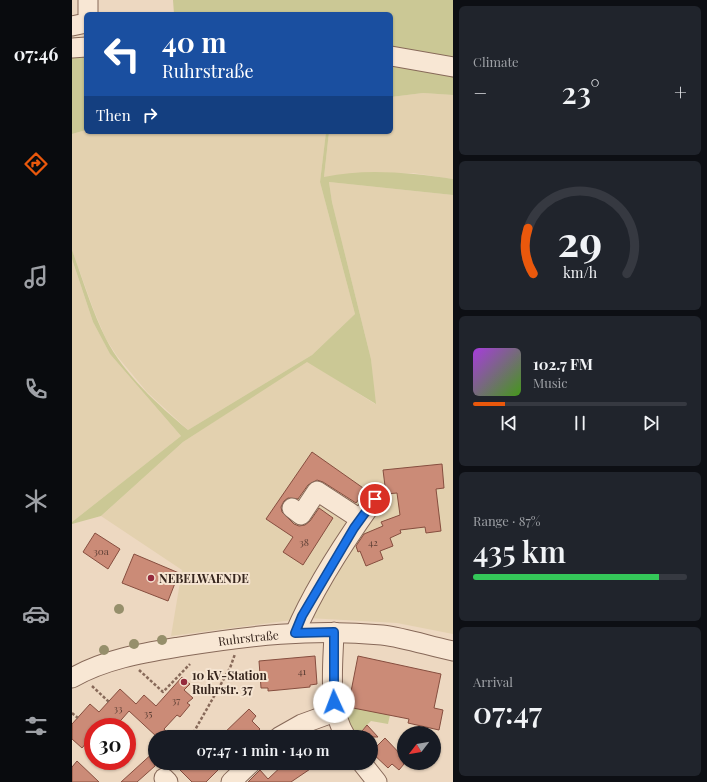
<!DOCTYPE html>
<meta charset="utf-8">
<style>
:root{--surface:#171b24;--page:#20242c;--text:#f1f3f6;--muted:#9ea1a6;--line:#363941;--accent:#ea580c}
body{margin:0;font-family:"Playfair Display",serif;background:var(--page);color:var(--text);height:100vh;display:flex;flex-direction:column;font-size:15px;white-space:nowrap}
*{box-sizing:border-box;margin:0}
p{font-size:13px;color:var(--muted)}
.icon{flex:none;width:22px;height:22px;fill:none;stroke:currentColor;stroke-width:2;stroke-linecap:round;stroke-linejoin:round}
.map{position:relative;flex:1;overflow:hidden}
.drawer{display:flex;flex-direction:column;gap:6px;padding:6px;background:#0d0f14;width:254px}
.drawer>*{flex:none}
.hud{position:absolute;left:12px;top:12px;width:309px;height:122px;border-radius:6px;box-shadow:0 1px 3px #0004;background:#1a4fa0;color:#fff;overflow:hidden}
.needle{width:26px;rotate:239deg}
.buttons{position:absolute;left:325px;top:726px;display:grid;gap:8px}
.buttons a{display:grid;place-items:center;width:44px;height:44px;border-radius:50%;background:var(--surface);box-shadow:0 1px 3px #0004;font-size:20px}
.speed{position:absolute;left:12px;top:718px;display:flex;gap:8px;font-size:20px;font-weight:700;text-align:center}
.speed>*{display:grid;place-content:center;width:52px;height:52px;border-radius:50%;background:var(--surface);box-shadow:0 1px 3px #0004;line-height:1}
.speed .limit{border:6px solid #d22;background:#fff;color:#111}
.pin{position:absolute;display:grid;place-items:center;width:34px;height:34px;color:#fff;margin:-17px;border:2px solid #fff;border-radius:50%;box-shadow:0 1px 4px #0007}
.me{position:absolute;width:44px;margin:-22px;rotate:358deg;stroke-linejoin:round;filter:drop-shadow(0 0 3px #0008)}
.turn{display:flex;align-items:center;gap:14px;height:84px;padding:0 12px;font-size:18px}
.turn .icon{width:52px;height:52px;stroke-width:2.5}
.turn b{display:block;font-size:28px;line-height:34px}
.then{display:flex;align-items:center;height:38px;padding:0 12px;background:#0003;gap:8px;font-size:15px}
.big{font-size:30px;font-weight:600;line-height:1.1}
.drawer .tile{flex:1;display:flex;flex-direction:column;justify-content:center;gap:6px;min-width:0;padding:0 14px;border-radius:6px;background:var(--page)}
.drawer .dial{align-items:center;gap:0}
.dial svg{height:104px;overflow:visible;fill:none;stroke:var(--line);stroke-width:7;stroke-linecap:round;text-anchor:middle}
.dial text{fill:var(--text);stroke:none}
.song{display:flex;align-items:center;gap:12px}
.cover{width:48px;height:48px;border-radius:6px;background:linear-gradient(135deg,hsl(280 70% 55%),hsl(100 70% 35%))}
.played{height:4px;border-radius:2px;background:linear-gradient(90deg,var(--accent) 15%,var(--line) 15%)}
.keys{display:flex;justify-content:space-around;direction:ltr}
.heat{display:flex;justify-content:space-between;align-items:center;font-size:22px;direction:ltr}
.charge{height:6px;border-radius:3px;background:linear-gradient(90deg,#34c759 87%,var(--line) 0)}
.trip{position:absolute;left:76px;top:730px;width:230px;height:40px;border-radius:20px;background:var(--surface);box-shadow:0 1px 3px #0004;font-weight:600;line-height:40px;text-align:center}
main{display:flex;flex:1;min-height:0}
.tabs{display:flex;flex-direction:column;width:72px;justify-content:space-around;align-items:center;background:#090b0e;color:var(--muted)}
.tabs .icon{width:28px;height:28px}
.tabs .on{color:var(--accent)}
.tabs b{font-size:18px;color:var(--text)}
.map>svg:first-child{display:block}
</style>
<main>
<nav class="tabs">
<b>07:46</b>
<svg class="icon on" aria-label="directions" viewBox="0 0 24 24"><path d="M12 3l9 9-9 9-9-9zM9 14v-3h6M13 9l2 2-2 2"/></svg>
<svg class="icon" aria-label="music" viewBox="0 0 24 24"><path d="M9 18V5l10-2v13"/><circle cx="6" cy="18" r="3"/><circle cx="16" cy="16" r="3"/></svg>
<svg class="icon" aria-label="phone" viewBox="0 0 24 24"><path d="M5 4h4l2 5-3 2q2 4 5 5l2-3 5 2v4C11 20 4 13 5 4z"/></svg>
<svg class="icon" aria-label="climate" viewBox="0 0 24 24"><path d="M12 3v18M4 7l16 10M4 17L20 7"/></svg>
<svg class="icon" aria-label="car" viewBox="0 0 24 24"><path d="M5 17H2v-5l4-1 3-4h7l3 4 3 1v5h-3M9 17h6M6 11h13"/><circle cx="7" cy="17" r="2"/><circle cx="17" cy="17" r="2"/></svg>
<svg class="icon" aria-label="filters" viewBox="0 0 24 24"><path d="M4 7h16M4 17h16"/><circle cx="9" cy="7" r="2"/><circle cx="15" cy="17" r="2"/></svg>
</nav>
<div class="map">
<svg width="381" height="782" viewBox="0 0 381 782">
<rect width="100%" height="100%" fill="#edd8c1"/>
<path fill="#e3d1af" d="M351,93L381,95V179L341,173L252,177L257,132H319V97Z
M14,130V132H254L248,182L283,314L240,355L116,430L75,392L45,356L34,339L22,311L0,250V134Z
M257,182L381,195V634L325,623L236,618L99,636L110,570L29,516L111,442L235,361L303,404L299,359L260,202Z
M0,259L21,322L38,354L109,436L0,522Z"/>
<path fill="#cbc895" d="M101,0H381V61L319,51V14H102Z
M14,50V130L0,134V51Z
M319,62L381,73V95L351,93L319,97Z
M254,132H257L252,177C295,168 338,173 381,179V195L257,182L260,202L299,359L304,404L235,362L111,442L29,516L0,524V522L109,436L38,354L21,322L0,259V250C11,280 20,311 34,339C52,374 86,405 116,430L240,355L283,314L248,182Z
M267,704L318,715L316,724L299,721L283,737Z"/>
<path fill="#cb8b77" stroke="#864e3f" d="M240,452L294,490L284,503L251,482L245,480L236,485L226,499L216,498L212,501L209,507L210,512L222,524L227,526L233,525L238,521L247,508L261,518L231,565L211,552L221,537L194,519Z
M370,464L372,488L364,489L369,531L354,533L353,527L328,530L329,533L318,538L321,546L308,551L311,559L294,566L288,551L286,552L284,546L292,534L311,526L309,522L328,515L325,493L314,494L311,470Z
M23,533L48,549L36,569L11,552Z
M62,554L107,573L96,601L50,583Z
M243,656L245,684L238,685V687L207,690L196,691V688H189L187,661Z
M286,656L369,674L362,708L371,710L367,730L336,723L337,719L276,707Z
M110,677L118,684L112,690L121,698L115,703L118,705L108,717L105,715L92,729L99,737H85L57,711L43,727L35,719L28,727H21V735L10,748L0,739V724L18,704L27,712L48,689L64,704L72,695L84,706Z
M177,709L184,716L180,721L188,729L180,737H148Z
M295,725L306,737H285Z
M313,738L332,758V764L327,770L320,764L316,768L299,752Z
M83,751V766L65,782H49Z
M5,761L27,782H0V767Z
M101,763H153L134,782H120Z
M213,763H247L219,782H176L188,770L196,779Z"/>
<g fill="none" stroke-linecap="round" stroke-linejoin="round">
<g stroke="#876959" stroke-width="21">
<g id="minor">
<path d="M16,0V14"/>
<path d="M0,26L14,23"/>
<path d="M0,48L14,47"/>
<path d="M319,56L381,67"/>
<path d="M220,508L229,515L245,491L288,519"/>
<path d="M262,632C261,668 255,706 274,737"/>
<path d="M223,633C242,588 275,538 303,499"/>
<path id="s1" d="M0,678C33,659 71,653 107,647C175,636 241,628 310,635C334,638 357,646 381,651"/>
<path d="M207,737L230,724L263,712"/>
<path d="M290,763L305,782"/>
<path d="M92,778L96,782"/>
<path d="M159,782L179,763"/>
</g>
</g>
<path stroke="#876959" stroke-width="2.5" stroke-dasharray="3 2" stroke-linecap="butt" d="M67,670L91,692L118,664
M20,686L37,702
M0,713L6,718
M119,737L158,668L163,654"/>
<use href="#minor" stroke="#f8e7d4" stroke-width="19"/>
</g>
<g fill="#968f6b">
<circle cx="47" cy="609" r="5"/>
<circle cx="90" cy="640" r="5"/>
<circle cx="62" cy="644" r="5"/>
<circle cx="32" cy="650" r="5"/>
</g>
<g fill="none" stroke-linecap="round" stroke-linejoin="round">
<g stroke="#114b97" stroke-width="10">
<path id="route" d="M262,702V632L223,633L230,616L282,528L303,499"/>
</g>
<use href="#route" stroke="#1a73e8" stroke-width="7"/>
</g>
<g fill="#952a3d" stroke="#f5e4d1" stroke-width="1.5">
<circle cx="79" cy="578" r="4"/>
<circle cx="112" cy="682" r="4"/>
</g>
<g text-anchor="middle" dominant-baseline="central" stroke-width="4" stroke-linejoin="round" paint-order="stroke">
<g font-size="10" fill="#5b3e34">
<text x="232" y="542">38</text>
<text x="301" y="542">42</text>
<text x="29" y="551">30a</text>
<text x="230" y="671">41</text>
<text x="104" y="700">37</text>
<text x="46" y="708">33</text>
<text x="76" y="713">35</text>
</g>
<g font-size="12" font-weight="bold" fill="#36251d" stroke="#f5e4d1" text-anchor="start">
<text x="87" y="578">NEBELWAENDE</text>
<text x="120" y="675">10 kV-Station<tspan x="120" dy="14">Ruhrstr. 37</tspan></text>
</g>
<g font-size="12" fill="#36251d" stroke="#f5e4d1">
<text stroke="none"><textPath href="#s1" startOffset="182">Ruhrstraße</textPath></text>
</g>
</g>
</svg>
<div class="buttons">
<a><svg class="needle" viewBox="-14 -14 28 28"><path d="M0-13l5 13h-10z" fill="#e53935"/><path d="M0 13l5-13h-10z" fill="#9ea1a6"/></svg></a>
</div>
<div class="speed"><div class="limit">30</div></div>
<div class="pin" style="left:303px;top:499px;background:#d93025"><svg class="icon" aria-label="arrive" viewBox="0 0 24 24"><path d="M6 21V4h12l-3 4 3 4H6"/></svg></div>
<svg class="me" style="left:262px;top:702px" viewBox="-20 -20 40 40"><circle r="19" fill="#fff"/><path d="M0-13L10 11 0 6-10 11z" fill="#1a73e8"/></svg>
<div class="trip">07:47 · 1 min · 140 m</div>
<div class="hud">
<div class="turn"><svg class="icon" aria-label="left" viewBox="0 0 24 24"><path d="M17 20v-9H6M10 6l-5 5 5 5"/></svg><div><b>40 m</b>Ruhrstraße</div></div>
<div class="then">Then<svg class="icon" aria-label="right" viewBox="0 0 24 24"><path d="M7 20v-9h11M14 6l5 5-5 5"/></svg></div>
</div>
</div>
<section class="drawer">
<div class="tile"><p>Climate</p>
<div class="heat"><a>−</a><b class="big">23°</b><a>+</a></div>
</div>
<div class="tile dial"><svg viewBox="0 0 100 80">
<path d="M14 69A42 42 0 1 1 86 69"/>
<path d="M14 69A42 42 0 0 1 10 34" stroke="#ea580c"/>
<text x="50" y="56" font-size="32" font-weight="700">29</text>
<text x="50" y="72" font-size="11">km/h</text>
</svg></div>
<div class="tile">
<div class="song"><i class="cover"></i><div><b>102.7 FM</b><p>Music</p></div></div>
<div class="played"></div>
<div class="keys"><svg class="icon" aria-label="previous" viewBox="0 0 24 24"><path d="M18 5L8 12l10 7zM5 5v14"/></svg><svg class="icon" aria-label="pause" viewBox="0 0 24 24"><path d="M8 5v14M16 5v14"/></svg><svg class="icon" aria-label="next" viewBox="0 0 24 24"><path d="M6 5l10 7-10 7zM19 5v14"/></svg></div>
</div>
<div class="tile"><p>Range · 87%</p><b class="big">435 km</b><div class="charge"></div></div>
<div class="tile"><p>Arrival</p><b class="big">07:47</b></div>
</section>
</main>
